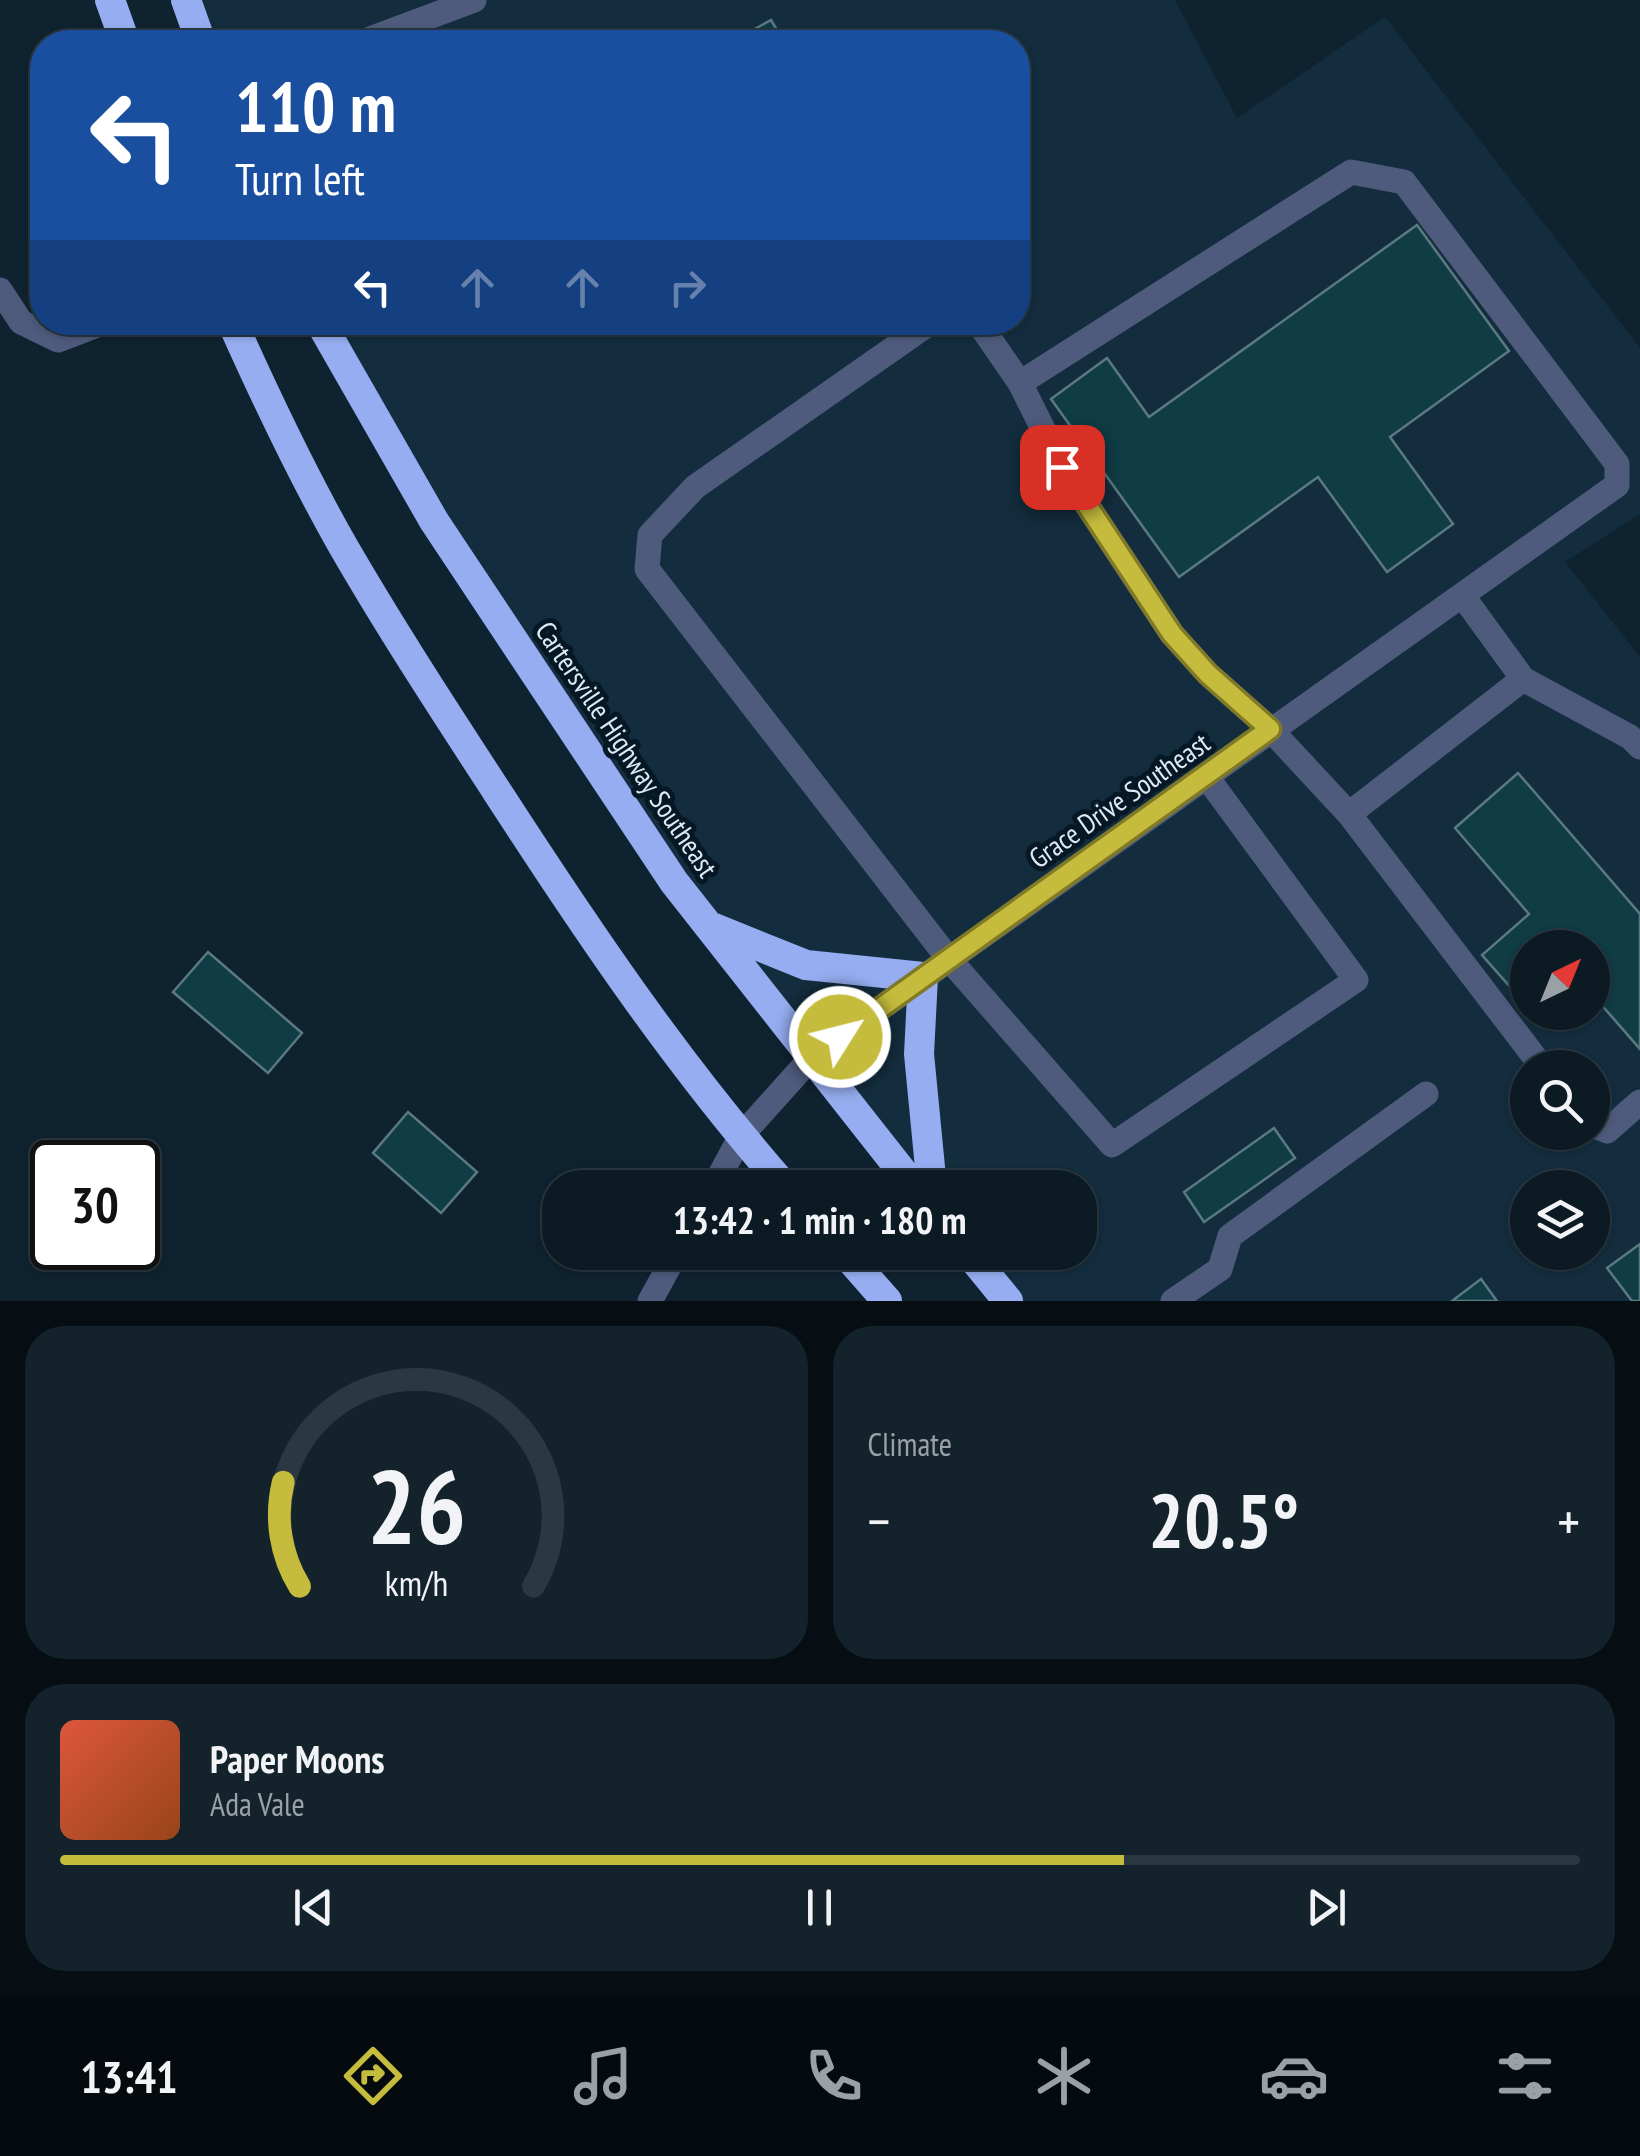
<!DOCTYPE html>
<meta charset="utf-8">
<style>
:root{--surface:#0b1a23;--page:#14232b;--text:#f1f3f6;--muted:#9aa1a6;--line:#2b3841;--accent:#c5bc3d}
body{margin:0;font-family:"PT Sans Narrow",sans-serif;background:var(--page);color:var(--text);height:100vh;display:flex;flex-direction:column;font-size:38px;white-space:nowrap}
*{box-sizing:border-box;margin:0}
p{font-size:32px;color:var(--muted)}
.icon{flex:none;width:55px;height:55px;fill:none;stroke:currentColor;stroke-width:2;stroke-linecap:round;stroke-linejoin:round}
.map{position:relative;height:1301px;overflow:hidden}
.panel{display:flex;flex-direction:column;gap:25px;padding:25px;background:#060e13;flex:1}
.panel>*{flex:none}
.hud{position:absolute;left:30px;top:30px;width:1000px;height:305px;border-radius:40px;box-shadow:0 2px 8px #0004,0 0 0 2px var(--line);background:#1a4fa0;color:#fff;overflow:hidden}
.needle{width:65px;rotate:43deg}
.tools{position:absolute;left:1510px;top:930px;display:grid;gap:20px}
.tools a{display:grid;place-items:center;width:100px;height:100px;border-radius:50%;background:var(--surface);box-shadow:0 2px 8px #0004,0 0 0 2px var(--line);font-size:50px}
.speed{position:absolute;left:30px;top:1140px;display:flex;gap:20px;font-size:50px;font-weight:700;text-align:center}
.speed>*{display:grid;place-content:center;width:130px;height:130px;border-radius:50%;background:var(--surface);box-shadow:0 2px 8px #0004,0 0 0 2px var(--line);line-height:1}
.speed .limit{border:5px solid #111;border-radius:15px;background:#fff;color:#111}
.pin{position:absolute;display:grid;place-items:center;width:85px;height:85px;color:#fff;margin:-42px;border-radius:20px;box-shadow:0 5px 15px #0006}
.me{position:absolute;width:110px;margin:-55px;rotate:54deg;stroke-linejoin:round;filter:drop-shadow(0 0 8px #0008)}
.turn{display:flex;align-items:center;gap:35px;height:210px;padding:0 40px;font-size:45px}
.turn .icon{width:130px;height:130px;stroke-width:2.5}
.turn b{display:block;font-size:70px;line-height:85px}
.lanes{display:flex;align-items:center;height:95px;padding:0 40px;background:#0003;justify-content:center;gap:50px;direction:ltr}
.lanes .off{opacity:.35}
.big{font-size:75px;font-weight:600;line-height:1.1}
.panel .card{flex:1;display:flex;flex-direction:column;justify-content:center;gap:15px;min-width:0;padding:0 35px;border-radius:40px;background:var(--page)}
.panel .dial{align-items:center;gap:0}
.dial svg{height:260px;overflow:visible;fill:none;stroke:var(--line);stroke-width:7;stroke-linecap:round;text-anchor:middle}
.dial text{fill:var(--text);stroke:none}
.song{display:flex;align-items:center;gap:30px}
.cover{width:120px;height:120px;border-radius:15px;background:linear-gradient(135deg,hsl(10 70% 55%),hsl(20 70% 35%))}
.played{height:10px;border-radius:5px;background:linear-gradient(90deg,var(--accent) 70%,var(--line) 70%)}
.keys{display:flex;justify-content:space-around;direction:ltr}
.heat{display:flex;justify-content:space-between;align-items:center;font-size:55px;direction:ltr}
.panel .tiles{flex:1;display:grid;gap:25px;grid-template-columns:1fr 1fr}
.card:last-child{grid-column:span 2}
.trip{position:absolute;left:542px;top:1170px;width:555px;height:100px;border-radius:40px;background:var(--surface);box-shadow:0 2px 8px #0004,0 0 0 2px var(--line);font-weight:600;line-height:100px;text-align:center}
.tabs{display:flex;height:160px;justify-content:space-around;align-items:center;background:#040a0e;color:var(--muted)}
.tabs .icon{width:70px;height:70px}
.tabs .active{color:var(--accent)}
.tabs b{font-size:45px;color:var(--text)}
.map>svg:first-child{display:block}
</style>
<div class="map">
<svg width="1640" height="1301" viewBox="0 0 1640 1301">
<rect width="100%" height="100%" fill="#0f222f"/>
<path fill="#132d3e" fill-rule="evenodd" d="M186,0H1175L1237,118L1385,17L1640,348V514L1565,562L1640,657V1301H1008L969,1253L1080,1252V1188L917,1187L812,1057L434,521L338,323L1018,322V42H202ZM1528,948H1592V1012H1528ZM1528,1068H1592V1132H1528ZM1528,1188H1592V1252H1528Z"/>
<path fill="#0f3c45" stroke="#5b7980" stroke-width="2.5" d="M771,20L784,42H731Z
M1417,225L1509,351L1390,437L1453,524L1387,572L1318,477L1179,577L1051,399L1107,358L1149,417Z
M1518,773L1640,914V1049L1592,994V948H1528V992L1520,998L1482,955L1529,914L1455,828Z
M208,952L302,1033L268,1073L173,992Z
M408,1112L477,1172L441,1213L373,1153Z
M1274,1128L1295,1158L1204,1222L1184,1192Z
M1640,1244V1301H1632L1607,1268Z
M1481,1279L1497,1301H1452Z"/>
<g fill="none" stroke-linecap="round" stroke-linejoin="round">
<path stroke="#4e5b7c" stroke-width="25" d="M362,42L474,0
M0,290L21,322L58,340L105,322
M931,322L695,487L650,535L647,569L948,958L1112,1145L1356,980L1206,776
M978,322L1020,383L1062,467L1172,634L1208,674L1270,729L1349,814L1523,679L1462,595
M1523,679L1630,737L1640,747
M1349,814L1543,1068
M1592,1125L1607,1131L1640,1102
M713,1188L741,1136L812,1057L1617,485V464L1404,182L1351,172L1020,383
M650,1301L677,1252
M1173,1301L1220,1269L1230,1236L1426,1094"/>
<path stroke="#96aef1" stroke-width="30" d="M110,0L125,42
M186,0L201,42
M232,322C266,398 302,474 343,546C391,629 444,710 496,790C586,929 676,1063 786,1188
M320,322L434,521L674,882L915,1188
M714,928L806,965L923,977L919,1054L932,1188
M844,1252L887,1301
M968,1252L1008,1301"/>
</g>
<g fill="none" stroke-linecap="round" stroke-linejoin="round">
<g stroke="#807a28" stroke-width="25">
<path id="route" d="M840,1037L1270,729L1208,674L1172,634L1062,467"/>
</g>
<use href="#route" stroke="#c5bc3d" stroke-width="18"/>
</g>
<g text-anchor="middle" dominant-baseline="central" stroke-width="10" stroke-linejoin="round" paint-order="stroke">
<g font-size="28" fill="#deeaf4" stroke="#061825">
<text transform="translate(627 749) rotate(56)">Cartersville Highway Southeast</text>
<text transform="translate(1119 800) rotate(-35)">Grace Drive Southeast</text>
</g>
</g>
</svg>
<div class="tools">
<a><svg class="needle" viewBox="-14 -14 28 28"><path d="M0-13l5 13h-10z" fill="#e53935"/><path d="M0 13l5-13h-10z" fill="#9aa1a6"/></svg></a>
<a><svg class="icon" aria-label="search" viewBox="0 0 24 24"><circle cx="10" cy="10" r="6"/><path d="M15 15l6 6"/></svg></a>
<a><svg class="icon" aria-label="layers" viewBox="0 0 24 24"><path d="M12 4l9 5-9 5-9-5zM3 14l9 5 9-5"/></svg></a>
</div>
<div class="speed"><div class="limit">30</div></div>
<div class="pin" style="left:1062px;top:467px;background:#d93025"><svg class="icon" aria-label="arrive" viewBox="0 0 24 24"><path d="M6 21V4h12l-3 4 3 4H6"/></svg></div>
<svg class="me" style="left:840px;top:1037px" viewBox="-20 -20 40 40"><circle r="17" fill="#c5bc3d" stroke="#fff" stroke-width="3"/><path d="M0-11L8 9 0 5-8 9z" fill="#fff"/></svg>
<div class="trip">13:42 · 1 min · 180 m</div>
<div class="hud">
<div class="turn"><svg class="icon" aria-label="left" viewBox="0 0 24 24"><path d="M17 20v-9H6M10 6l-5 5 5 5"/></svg><div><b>110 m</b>Turn left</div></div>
<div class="lanes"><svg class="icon" aria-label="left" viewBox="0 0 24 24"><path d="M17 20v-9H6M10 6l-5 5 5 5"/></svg><svg class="icon off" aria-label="ahead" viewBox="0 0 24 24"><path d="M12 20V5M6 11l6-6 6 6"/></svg><svg class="icon off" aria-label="ahead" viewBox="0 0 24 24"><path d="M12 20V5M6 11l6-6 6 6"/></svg><svg class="icon off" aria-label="right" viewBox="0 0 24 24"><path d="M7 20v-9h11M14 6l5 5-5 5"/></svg></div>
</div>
</div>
<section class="panel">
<div class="tiles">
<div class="card dial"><svg viewBox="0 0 100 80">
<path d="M14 69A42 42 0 1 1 86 69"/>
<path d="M14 69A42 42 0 0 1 9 37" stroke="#c5bc3d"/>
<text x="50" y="56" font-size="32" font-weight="700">26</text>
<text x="50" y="72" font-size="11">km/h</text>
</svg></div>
<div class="card"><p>Climate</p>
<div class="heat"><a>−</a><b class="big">20.5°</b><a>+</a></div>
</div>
<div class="card">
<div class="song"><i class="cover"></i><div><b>Paper Moons</b><p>Ada Vale</p></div></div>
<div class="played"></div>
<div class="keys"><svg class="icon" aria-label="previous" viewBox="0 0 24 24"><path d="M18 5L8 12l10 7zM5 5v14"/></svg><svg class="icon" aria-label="pause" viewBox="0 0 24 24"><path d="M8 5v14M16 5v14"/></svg><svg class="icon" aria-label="next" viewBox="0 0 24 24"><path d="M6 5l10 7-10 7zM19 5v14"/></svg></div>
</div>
</div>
</section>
<nav class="tabs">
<b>13:41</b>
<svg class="icon active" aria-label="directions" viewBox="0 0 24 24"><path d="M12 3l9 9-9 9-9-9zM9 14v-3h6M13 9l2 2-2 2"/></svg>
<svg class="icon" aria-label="music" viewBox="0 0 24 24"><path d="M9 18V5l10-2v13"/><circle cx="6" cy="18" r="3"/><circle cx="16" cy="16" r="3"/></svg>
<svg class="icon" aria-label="phone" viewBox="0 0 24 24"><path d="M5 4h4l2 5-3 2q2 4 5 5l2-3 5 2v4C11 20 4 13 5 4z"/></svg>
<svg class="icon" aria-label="climate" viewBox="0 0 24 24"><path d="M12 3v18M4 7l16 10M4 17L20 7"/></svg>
<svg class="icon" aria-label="car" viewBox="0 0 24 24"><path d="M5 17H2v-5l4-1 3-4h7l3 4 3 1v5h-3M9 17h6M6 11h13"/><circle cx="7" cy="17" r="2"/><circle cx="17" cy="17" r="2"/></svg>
<svg class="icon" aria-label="filters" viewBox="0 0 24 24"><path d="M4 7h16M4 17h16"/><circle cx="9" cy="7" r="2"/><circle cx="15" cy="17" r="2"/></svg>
</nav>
